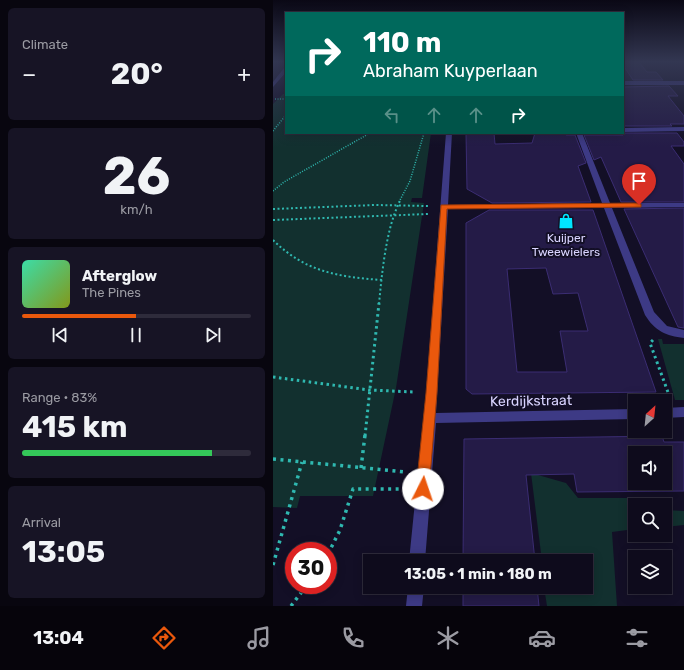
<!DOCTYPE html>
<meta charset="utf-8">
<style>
:root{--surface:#0e0b1c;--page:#171425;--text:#f1f3f6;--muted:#9b9ba3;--line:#2e2b3b;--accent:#ea580c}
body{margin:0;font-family:Rubik,sans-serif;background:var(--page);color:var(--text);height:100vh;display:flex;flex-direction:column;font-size:15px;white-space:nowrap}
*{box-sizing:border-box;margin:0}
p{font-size:13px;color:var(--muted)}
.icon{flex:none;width:22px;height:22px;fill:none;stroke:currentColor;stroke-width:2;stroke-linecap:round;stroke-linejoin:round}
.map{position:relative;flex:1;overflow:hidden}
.drawer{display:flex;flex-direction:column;gap:8px;padding:8px;background:#08060f;width:273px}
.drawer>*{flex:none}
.top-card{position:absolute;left:12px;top:12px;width:339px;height:122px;border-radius:0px;box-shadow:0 2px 10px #0003,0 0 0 1px var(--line);background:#00695c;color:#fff;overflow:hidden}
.needle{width:26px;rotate:27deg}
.tools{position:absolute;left:355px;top:394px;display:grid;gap:8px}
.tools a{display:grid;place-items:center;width:44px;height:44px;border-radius:0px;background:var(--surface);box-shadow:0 2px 10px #0003,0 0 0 1px var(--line);font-size:20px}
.speed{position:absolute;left:12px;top:542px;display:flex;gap:8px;font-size:20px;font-weight:700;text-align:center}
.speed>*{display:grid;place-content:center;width:52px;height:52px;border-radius:50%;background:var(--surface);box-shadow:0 2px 10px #0003,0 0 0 1px var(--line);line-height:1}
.speed .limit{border:6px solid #d22;background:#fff;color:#111}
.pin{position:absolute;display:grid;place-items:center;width:34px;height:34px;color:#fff;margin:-41px -17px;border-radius:50% 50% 50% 0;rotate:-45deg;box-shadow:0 0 4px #0007}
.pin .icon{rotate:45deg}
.me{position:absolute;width:44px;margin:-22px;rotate:4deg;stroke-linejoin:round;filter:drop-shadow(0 0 3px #0008)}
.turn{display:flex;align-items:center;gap:14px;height:84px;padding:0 12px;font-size:18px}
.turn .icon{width:52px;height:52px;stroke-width:2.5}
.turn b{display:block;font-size:28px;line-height:34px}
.lanes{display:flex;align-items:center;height:38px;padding:0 12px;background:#0003;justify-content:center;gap:20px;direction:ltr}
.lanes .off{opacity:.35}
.big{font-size:30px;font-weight:700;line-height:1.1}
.drawer .card{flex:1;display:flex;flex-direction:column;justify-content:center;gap:6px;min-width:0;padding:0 14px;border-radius:6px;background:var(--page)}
.drawer .dial{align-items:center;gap:0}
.dial b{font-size:52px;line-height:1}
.song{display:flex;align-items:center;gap:12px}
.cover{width:48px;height:48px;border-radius:6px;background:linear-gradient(135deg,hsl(160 70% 55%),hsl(70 70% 35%))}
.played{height:4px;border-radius:2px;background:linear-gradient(90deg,var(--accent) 50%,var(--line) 50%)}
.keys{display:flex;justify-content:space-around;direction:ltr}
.heat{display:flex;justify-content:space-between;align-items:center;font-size:22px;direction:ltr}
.charge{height:6px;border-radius:3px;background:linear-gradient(90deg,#34c759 83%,var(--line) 0)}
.trip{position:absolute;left:90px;top:554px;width:230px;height:40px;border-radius:0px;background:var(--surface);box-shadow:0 2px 10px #0003,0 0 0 1px var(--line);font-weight:700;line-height:40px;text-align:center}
.menu{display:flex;height:64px;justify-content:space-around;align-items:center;background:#06040b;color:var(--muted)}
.menu .icon{width:28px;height:28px}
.menu .current{color:var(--accent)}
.menu b{font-size:18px;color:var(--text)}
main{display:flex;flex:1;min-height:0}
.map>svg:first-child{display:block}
</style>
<main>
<section class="drawer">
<div class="card"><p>Climate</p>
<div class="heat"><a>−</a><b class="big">20°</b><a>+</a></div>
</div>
<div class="card dial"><b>26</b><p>km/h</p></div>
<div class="card">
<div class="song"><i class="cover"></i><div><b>Afterglow</b><p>The Pines</p></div></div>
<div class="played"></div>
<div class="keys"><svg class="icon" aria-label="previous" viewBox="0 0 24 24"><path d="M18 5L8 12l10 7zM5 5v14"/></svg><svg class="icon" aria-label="pause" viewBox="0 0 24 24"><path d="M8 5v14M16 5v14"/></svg><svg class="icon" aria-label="next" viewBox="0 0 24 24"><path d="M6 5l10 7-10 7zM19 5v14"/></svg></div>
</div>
<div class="card"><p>Range · 83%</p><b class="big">415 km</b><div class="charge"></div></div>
<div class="card"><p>Arrival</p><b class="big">13:05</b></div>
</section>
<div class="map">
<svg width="411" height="606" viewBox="0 0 411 606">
<rect width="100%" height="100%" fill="#130f26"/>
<path fill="#12302f" d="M10,94H13V133H158L149,198H139L138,202L151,203L123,388L100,496H27L24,508L0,507V104Z
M385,339H389L390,344H411V400H402Z
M258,473L293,483L305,498H377L379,505H362V529L339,532L344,606H274L271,587H313V561H269Z
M392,510L411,511V525L392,527Z"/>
<path fill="#241b47" stroke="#3b2d73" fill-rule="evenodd" d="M350,62H366L374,72H383L390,80H360L350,65Z
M396,86L405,96H395L411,116V124H397L399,126H350V87Z
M193,133H221L222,144L259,143L262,133H292L293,135H302L313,163L305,166L318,202L219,203L194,189Z
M350,133H404L411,142V146H398L411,164V202H348L328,157L321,160L311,135H350Z
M411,208V328L405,327L351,209Z
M216,210H320L383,392L199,394L193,389V223ZM273,268L280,294L305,293L315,331H287L294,372H244L234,269Z
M389,436L391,442H411V491L304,492L301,474L253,475L262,561H190L191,439ZM362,453H392V483H362Z
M190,587H264L266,606H190Z"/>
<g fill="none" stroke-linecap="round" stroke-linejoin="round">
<path stroke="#2fb8b0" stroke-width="1.5" stroke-dasharray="1 1.5" stroke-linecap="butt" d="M2,99H13
M0,131L13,115
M0,191L11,182L97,133
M126,202L137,181L151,133"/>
<path stroke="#2fb8b0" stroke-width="2" stroke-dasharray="2 2.5" stroke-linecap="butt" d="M0,209L102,205L155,206
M0,220L155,214
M0,240C32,272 66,277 109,280
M106,304C109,273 113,228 127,201"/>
<path stroke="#2fb8b0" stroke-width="3" stroke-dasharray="2.5 3.5" stroke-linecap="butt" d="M380,340L377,343L396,395
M0,377L96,390L141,392
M92,436L106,303"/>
<path stroke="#2fb8b0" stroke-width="3.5" stroke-dasharray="3 4.5" stroke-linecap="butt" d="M0,459L133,472
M88,468L92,435
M55,554L67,530L80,489H132
M0,565L29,462
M18,606L34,585"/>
<path fill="#3d3a85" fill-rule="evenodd" d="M11,68H13V72L0,87V82Z
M350,81H411V85H350Z
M411,127V131L350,132V128Z
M173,133H179L175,205L329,203L303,133H309L337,203H411V207L339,208L381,312L394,326L411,330V338C393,336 382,331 372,315L331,208L175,209L163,413L362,409V419L163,423L152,561H136L153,393Z
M411,407V417L392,418V408Z
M135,587H151L149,606H133Z"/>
</g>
<linearGradient id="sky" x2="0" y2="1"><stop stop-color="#0a0815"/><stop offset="0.42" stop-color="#333752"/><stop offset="1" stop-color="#333752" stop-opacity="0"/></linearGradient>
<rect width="411" height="147" fill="url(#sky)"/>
<path fill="#ea580c" stroke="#983908" d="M366,203L368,204V207L174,209L164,393L156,489L154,494L150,495L145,494L143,489L153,393L168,205Z"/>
<defs>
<g id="shop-bare" transform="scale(1.2)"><path d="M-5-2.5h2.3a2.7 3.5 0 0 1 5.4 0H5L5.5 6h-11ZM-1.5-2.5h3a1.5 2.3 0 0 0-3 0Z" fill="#00e5ff" stroke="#130f26" stroke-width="2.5" paint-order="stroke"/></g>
</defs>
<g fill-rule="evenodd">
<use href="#shop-bare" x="293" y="221"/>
</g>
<g text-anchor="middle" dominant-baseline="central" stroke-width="4" stroke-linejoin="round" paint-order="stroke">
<g font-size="12" fill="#d9d4ff" stroke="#130f26">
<text x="293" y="238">Kuijper<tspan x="293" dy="14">Tweewielers</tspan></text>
</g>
<g font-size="14" fill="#d9d4ff" stroke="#130f26">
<text transform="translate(258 401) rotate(-1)">Kerdijkstraat</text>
</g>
</g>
</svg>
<div class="tools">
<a><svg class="needle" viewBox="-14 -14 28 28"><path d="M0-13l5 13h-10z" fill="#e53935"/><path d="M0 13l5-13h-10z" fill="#9b9ba3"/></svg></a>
<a><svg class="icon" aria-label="sound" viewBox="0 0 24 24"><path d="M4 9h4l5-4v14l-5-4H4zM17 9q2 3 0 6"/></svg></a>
<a><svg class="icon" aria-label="search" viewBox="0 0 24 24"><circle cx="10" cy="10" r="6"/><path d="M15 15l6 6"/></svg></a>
<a><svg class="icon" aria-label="layers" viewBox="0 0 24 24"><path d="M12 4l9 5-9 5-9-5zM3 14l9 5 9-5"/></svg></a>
</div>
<div class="speed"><div class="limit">30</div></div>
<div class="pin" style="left:366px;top:205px;background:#d93025"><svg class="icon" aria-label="arrive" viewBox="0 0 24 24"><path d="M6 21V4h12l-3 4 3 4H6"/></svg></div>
<svg class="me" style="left:150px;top:489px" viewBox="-20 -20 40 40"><circle r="19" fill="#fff"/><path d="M0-13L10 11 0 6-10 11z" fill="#ea580c"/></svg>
<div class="trip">13:05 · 1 min · 180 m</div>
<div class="top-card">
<div class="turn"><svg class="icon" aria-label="right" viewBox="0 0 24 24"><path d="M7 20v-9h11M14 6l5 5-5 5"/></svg><div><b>110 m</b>Abraham Kuyperlaan</div></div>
<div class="lanes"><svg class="icon off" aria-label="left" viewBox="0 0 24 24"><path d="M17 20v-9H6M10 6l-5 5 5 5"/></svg><svg class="icon off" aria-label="ahead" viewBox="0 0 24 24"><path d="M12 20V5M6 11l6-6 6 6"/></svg><svg class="icon off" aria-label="ahead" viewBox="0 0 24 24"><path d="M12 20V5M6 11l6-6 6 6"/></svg><svg class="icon" aria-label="right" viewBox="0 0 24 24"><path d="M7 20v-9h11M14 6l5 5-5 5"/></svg></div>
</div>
</div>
</main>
<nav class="menu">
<b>13:04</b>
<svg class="icon current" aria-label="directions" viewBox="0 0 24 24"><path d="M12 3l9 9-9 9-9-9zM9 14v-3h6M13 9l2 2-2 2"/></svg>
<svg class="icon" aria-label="music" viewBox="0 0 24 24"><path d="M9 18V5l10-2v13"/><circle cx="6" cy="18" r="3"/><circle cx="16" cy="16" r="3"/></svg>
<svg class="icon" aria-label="phone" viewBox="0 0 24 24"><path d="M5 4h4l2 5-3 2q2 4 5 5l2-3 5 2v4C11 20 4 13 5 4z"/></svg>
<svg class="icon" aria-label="climate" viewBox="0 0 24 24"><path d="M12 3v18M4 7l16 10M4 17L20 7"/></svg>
<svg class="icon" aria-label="car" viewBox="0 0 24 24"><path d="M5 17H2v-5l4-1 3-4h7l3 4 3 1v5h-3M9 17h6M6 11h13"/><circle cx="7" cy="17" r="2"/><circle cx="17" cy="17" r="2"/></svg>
<svg class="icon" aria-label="filters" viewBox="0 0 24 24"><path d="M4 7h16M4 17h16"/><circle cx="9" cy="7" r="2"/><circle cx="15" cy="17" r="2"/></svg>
</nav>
